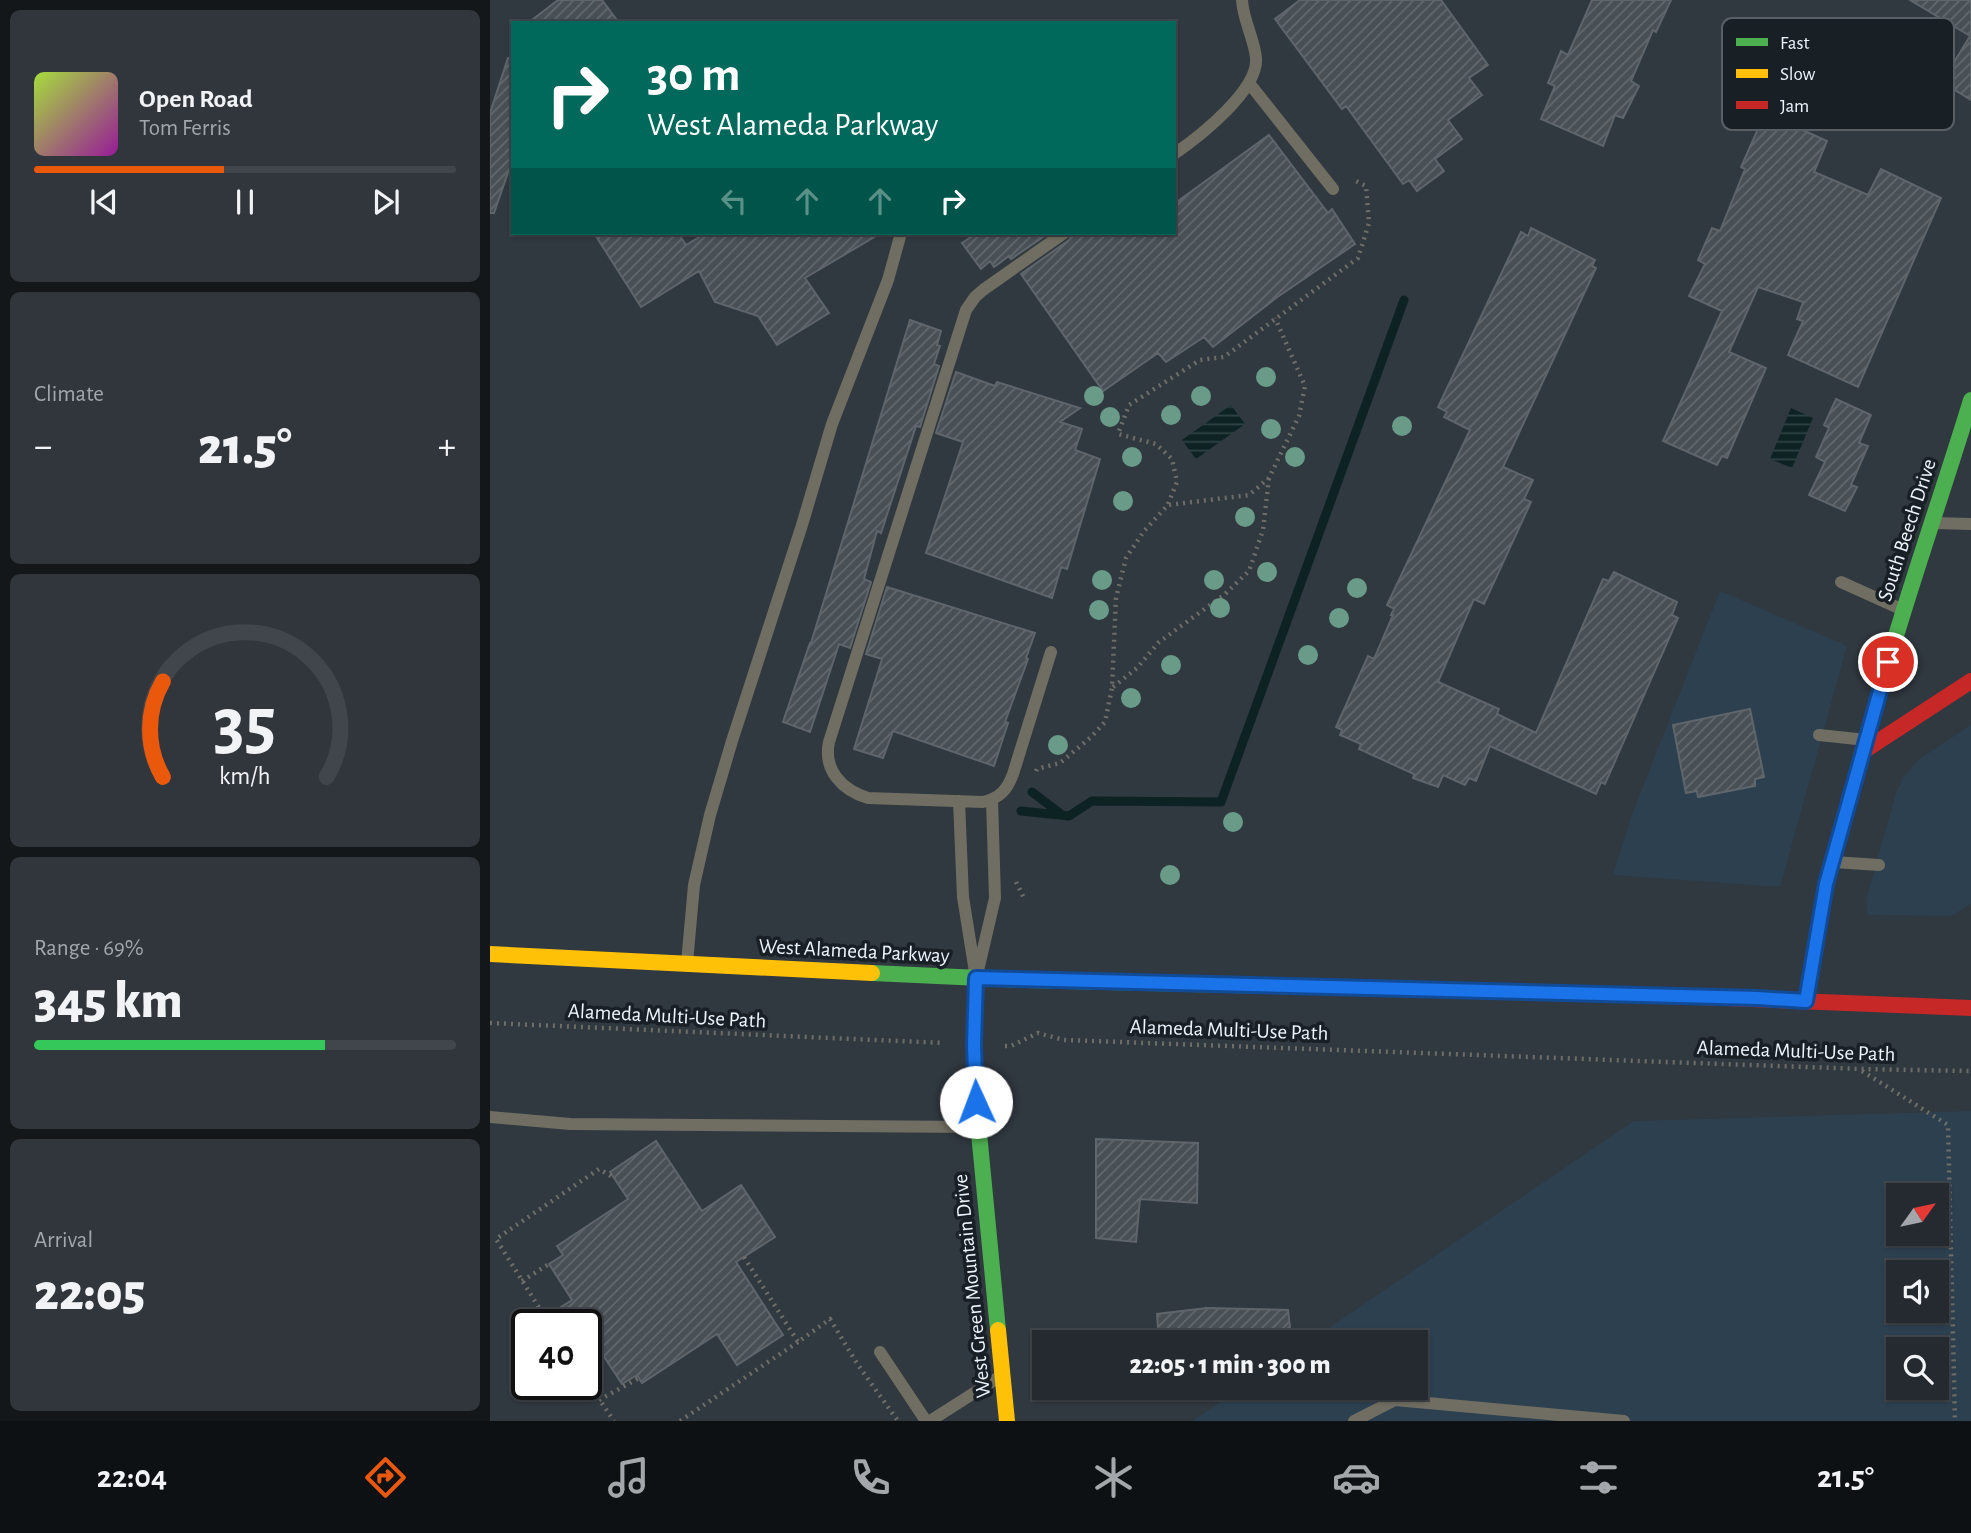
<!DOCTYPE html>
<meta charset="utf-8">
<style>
:root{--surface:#242a30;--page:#30363c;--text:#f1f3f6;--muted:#a3a7ab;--line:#41464c;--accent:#ea580c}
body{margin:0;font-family:"Alegreya Sans",sans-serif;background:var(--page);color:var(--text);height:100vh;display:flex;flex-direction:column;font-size:26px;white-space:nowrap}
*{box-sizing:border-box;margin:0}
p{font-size:23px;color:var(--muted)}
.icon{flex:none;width:38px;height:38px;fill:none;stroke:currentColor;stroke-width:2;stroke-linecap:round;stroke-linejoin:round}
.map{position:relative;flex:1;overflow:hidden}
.panel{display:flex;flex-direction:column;gap:10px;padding:10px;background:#14171a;width:490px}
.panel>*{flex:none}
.guide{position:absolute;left:21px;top:21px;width:665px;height:214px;border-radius:0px;box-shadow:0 2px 5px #0004,0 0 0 2px var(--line);background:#00695c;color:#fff;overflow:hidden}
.needle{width:46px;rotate:57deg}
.tools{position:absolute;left:1396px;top:1183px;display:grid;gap:14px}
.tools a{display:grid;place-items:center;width:63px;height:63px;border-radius:0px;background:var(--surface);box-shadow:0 2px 5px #0004,0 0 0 2px var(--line);font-size:35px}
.speed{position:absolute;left:21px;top:1309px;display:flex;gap:14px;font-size:35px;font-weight:700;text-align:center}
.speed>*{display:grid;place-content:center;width:91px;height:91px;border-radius:50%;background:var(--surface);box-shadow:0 2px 5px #0004,0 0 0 2px var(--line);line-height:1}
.speed .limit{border:4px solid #111;border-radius:10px;background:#fff;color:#111}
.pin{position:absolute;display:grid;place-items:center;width:60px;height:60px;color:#fff;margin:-30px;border:4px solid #fff;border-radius:50%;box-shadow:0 2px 7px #0007}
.me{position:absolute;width:77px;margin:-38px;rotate:358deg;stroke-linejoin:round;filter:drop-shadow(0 0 5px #0008)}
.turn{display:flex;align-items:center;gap:24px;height:147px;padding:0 21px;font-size:32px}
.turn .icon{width:91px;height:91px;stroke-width:2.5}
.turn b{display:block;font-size:49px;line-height:60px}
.lanes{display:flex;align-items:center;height:66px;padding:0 21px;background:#0003;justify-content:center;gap:35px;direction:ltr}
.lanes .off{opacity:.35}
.big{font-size:52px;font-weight:800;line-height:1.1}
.panel .widget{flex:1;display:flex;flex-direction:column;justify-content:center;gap:10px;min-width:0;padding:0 24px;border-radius:10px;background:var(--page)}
.panel .dial{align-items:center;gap:0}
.dial svg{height:182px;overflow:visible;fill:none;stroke:var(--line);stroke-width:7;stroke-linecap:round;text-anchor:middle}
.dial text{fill:var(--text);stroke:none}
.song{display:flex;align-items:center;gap:21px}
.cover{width:84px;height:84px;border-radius:10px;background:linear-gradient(135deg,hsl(80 70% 55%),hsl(300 70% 35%))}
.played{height:7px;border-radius:4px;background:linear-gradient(90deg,var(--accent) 45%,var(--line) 45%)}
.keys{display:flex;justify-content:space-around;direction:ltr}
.heat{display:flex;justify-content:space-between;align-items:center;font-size:38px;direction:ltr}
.charge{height:10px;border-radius:5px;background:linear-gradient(90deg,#34c759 69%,var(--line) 0)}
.trip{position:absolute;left:542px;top:1330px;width:396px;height:70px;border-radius:0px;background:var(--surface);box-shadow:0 2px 5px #0004,0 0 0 2px var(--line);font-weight:800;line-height:70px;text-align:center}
.menu{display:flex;height:112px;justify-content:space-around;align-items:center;background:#0e1113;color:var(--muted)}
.menu .icon{width:49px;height:49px}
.menu .current{color:var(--accent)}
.menu b{font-size:32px;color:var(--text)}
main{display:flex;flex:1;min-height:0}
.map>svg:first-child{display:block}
</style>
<main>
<section class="panel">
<div class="widget">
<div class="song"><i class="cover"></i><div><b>Open Road</b><p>Tom Ferris</p></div></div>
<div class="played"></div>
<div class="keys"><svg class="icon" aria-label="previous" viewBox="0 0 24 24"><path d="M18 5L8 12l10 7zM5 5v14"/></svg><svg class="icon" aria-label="pause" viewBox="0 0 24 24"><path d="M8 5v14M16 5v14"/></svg><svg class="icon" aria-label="next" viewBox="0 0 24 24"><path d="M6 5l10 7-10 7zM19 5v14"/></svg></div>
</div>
<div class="widget"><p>Climate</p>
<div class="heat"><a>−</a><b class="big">21.5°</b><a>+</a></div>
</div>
<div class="widget dial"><svg viewBox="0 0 100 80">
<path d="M14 69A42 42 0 1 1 86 69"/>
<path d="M14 69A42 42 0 0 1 14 27" stroke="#ea580c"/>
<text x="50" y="56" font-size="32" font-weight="700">35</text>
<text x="50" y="72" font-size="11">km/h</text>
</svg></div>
<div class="widget"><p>Range · 69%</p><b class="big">345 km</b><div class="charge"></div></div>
<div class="widget"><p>Arrival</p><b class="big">22:05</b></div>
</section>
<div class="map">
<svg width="1481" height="1421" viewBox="0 0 1481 1421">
<defs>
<pattern id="water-rules" width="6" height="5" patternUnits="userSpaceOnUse" patternTransform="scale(1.75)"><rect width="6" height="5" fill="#0d2223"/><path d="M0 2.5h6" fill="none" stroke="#304344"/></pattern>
<pattern id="building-hatch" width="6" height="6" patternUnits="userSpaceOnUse" patternTransform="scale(1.75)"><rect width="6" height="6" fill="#484f55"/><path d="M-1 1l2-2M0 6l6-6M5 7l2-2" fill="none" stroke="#63696e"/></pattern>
</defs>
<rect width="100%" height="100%" fill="#303840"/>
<path fill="#2d4050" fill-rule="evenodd" d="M1230,591L1357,646L1290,887L1123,875L1143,812Z
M1481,725V904L1461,916L1378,915L1376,901L1406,793L1414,776L1428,760Z
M1481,1111V1421H702L751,1388H926V1342H818L1144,1121ZM1409,1195H1447V1234H1409ZM1409,1272H1447V1311H1409ZM1409,1349H1447V1388H1409Z"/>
<path fill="url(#water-rules)" d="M741,405L755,424L706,459L692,440Z
M1301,408L1323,418L1302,468L1280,459Z"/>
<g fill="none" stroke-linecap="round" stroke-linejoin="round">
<path stroke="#0d2223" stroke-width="9" d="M542,792L571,814
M531,811L579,816L602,801L731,802L914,300"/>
</g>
<path fill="url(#building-hatch)" stroke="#5e656b" stroke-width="2" d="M68,0H112L129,23H38Z
M810,0H951L998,65L979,78L992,95L958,120L972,139L945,159L954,171L927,191L919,180L913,184L856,106L852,109L785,19Z
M1102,0H1181L1166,32L1163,30L1141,81L1149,86L1133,118L1125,115L1113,146L1051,119L1065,86L1058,83L1071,51L1078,55Z
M1420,0H1481V100L1452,82L1480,36Z
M18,58L23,59V158L4,213H0V113Z
M1275,113L1337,141L1324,172L1378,195L1391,169L1451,198L1368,387L1298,355L1313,321L1307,319L1313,302L1268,287L1239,352L1276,368L1237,458L1232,456L1227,465L1173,441L1232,311L1199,296L1215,264L1208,260L1222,228L1230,231L1255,169L1251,167Z
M779,135L838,213L842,209L865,244L786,298L723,347L714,337L676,362L668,353L613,391L531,274L579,240L583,233H684V204Z
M1041,228L1105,260L1102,266L1106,268L1013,467L1043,480L1034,499L1041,502L994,604L984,599L948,682L1009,709L1007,714L1046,733L1113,579L1119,581L1124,572L1187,602L1182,615L1188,618L1115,784L1111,782L1106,794L1000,746L986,781L979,778L975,785L953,775L948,787L923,778L924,774L869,749L871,744L850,735L852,730L846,727L878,656L884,659L903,615H901L904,609L897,605L980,430L954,417L957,412L948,407L1031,232L1038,236Z
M104,233H188L196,245L216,233H391L315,278L339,313L287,345L268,316L225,302L209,271L151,307Z
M487,233H559L521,259L519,256L504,267L500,261L491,269L472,243Z
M420,320L451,331L447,345L450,346L444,364L449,366L430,427L426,426L391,533L387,531L374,579L381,582L360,648L349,644L320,732L293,722L320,643H321Z
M466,372L505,386L507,382L590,408L570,422L592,429L585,450L610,459L577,569L571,567L562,598L436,553L473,442L446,433Z
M1346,399L1381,415L1369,443L1378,446L1361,485L1367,487L1355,511L1319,495L1335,462L1326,457L1339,428L1334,425Z
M397,587L545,633L536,658L538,659L515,722L518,723L504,766L403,731L393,758L364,749L392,659L376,654Z
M1260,709L1274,777L1265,779V786L1208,797L1207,791L1196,793L1183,725Z
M606,1139L708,1143L707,1203L650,1199L646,1242L606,1238Z
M166,1141L212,1211L251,1185L285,1237L246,1262L293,1335L247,1365L227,1334L152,1383L147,1375L132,1384L109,1349L96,1357V1325H83L71,1307L82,1300L59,1264L73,1255L67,1246L138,1199L120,1172Z
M717,1308L798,1310L800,1327L777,1342H669L667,1314Z"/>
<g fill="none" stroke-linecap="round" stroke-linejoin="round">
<path stroke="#6d6e69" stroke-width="4.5" stroke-dasharray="2 5" stroke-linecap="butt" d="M678,504L687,482L682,459L666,444L628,434L639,405L710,360L734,357L868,258L879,223L876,186L862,179
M623,687L647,668L669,642L734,595L759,571L773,530L779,478
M546,771L547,769L570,763L601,737L615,722L622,688L626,598L636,558L654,531L678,505L759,495L779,478L809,416L815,386L785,318
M526,882L535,900
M0,1023L454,1043
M515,1046H521L548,1033L574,1040L1370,1069L1481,1071
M1372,1071L1458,1125L1465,1421
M254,1257L308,1342L340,1319L368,1365L408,1421
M32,1281L59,1264
M60,1325L6,1239L109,1169L124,1178
M96,1380L124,1421
M109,1400L149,1378
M190,1421L308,1342"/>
<path stroke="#706e62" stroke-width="12" d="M759,83L843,189
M684,154C709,137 769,90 766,58C764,38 753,20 752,0
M1443,523L1481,524
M1351,582L1413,610
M561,652L523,774C517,790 510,798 493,802L378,798C352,790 333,770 339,742L476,310L485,297L493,290L574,233
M1329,735L1376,740
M469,801L473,897L485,972
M1344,862L1389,865
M197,963L204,885L220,815L242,741L312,525L342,424L398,280L411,233
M487,975L505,898L502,800
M0,1117L80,1124L488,1127
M390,1352L436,1421
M440,1421L509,1377
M864,1421L905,1400L1134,1421"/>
<path stroke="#4caf50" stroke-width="16" d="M1392,683C1419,588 1452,495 1481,400
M382,973L536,980L829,987
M486,978L484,1045L486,1102L508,1330"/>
<path stroke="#ffc107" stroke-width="16" d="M0,954L382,973
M829,987L1186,996
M508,1330L517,1421"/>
<path stroke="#c62828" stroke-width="16" d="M1372,752L1481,681
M1186,996L1481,1008
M1316,1001L1336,884L1392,683"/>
</g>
<g fill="#699b88">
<circle cx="776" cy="377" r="10"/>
<circle cx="604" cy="396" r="10"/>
<circle cx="711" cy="396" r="10"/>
<circle cx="681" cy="415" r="10"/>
<circle cx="620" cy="417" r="10"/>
<circle cx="912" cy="426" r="10"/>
<circle cx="781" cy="429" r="10"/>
<circle cx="642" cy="457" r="10"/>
<circle cx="805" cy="457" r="10"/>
<circle cx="633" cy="501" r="10"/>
<circle cx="755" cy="517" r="10"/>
<circle cx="777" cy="572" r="10"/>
<circle cx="612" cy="580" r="10"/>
<circle cx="724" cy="580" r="10"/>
<circle cx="867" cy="588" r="10"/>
<circle cx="730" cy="608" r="10"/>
<circle cx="609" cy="610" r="10"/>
<circle cx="849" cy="618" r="10"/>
<circle cx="818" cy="655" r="10"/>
<circle cx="681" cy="665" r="10"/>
<circle cx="641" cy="698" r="10"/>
<circle cx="568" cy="745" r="10"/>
<circle cx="743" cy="822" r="10"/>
<circle cx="680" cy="875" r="10"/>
</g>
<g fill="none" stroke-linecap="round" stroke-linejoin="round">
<g stroke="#114b97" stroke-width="18">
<path id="route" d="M486,1102L484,1045L486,978L1267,998L1316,1001L1336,884L1398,662"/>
</g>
<use href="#route" stroke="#1a73e8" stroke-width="12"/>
</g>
<g text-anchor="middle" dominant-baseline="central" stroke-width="7" stroke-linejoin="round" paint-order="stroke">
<g font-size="21" fill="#ecf5fd" stroke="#192025">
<text transform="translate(1417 530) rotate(-72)">South Beech Drive</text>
<text transform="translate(364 951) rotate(3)">West Alameda Parkway</text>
<text transform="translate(177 1016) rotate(3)">Alameda Multi-Use Path</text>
<text transform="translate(739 1030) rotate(2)">Alameda Multi-Use Path</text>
<text transform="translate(1306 1051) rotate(2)">Alameda Multi-Use Path</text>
<text transform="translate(482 1286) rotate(-96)">West Green Mountain Drive</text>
</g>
</g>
<rect x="1232" y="18" width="232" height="112" rx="10" fill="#192025" stroke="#586066" stroke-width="2"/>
<rect x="1246" y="38" width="32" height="8" fill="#4caf50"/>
<rect x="1246" y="69" width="32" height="9" fill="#ffc107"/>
<rect x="1246" y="101" width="32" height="8" fill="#c62828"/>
<g font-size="19" fill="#ecf5fd">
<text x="1290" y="49">Fast</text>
<text x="1290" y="80">Slow</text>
<text x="1290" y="112">Jam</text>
</g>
</svg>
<div class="tools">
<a><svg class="needle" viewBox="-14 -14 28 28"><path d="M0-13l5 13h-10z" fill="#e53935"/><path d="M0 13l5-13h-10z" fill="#a3a7ab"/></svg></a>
<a><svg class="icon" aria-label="sound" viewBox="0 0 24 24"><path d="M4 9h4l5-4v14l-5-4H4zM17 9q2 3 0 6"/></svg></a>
<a><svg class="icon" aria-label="search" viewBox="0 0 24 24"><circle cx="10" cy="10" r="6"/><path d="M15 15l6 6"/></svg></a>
</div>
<div class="speed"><div class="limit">40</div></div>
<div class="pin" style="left:1398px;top:662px;background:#d93025"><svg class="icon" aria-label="arrive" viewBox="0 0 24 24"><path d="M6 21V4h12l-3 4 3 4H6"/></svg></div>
<svg class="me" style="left:486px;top:1102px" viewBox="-20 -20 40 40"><circle r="19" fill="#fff"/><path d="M0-13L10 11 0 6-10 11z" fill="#1a73e8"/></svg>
<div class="trip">22:05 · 1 min · 300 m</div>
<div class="guide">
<div class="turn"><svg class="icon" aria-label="right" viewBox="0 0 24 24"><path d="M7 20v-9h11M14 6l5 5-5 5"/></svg><div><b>30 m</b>West Alameda Parkway</div></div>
<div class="lanes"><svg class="icon off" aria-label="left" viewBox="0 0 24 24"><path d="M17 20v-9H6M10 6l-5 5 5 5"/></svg><svg class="icon off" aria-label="ahead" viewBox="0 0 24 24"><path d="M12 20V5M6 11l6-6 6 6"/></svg><svg class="icon off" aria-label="ahead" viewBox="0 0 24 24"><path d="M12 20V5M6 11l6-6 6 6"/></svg><svg class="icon" aria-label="right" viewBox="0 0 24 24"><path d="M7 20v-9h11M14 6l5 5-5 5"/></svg></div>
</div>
</div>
</main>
<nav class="menu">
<b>22:04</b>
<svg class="icon current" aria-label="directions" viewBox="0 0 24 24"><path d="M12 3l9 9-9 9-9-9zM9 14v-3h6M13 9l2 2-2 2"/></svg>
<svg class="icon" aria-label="music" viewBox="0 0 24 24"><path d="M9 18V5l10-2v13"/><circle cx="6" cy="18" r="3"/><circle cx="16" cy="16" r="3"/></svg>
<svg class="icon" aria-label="phone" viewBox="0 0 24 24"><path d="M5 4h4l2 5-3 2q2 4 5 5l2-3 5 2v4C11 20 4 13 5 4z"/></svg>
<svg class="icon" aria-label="climate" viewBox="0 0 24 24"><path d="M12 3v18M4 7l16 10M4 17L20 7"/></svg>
<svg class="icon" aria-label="car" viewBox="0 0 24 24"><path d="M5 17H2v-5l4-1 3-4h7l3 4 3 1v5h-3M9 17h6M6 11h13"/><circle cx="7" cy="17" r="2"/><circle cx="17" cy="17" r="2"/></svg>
<svg class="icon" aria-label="filters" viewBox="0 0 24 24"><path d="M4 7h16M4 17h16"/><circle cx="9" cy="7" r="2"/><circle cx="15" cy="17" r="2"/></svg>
<b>21.5°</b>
</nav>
